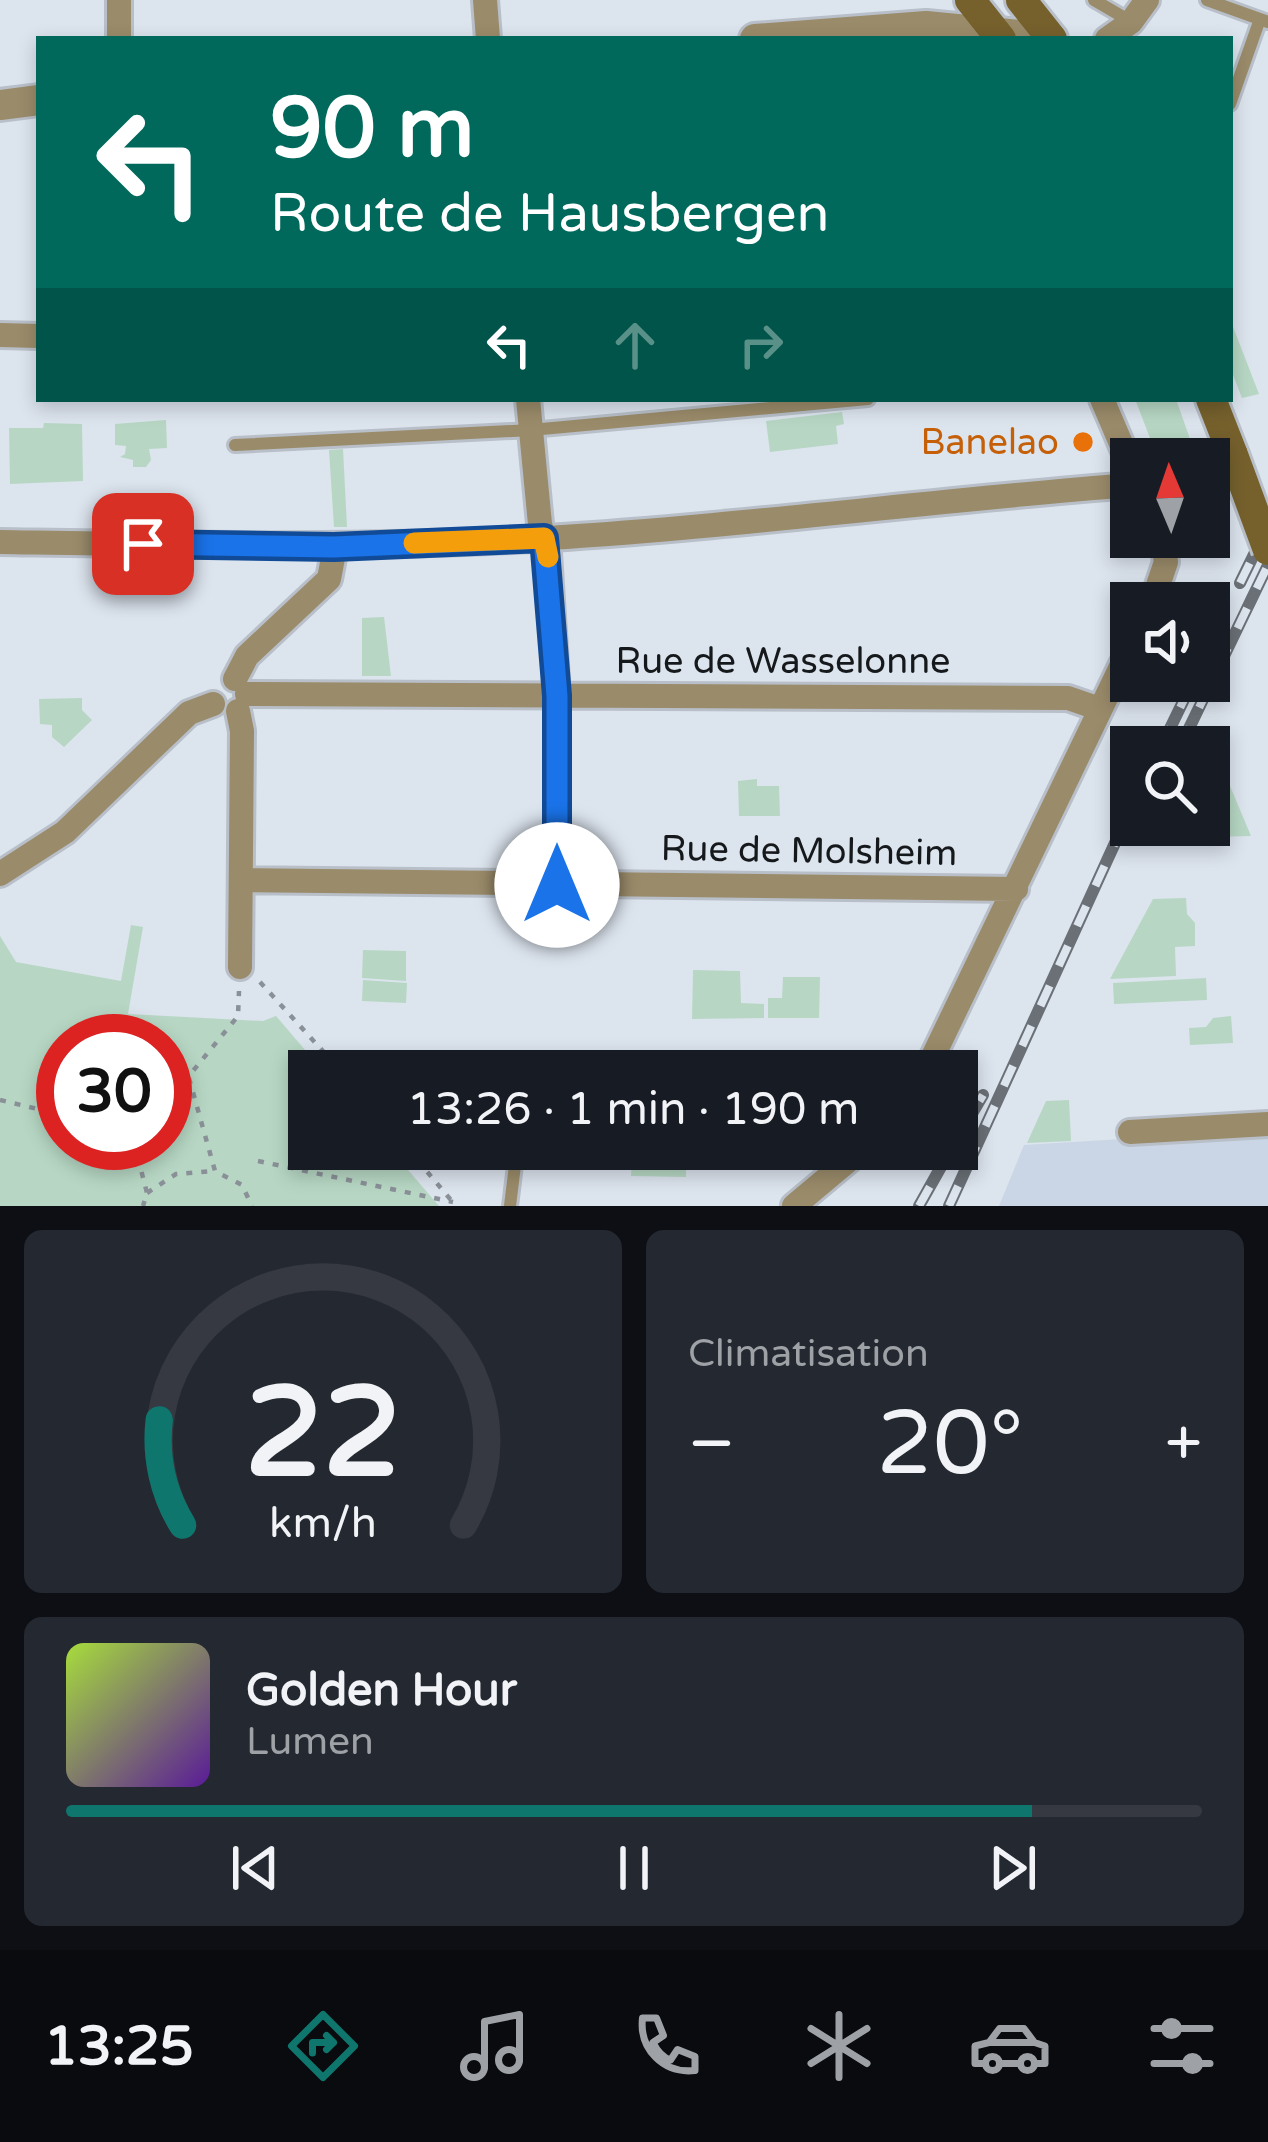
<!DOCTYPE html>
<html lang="fr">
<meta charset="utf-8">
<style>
:root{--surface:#171b24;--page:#242831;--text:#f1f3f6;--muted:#9ea1a6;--line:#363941;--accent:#0f766e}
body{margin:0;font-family:"Varela Round",sans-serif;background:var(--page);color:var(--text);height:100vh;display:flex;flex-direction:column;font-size:45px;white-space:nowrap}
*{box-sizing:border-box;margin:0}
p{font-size:39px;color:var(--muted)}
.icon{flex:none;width:66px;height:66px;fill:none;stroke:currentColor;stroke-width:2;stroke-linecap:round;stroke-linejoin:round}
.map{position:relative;height:1206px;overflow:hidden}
.sheet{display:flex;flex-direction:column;gap:24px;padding:24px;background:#0d0f14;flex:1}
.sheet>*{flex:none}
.top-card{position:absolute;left:36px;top:36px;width:1197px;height:366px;border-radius:0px;box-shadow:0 6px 18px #0003;background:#00695c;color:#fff;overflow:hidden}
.needle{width:78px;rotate:358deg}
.controls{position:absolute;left:1110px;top:438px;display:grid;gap:24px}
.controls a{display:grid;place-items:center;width:120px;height:120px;border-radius:0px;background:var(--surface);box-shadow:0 6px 18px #0003;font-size:60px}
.speed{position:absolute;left:36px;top:1014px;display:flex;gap:24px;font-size:60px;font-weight:700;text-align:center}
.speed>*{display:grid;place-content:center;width:156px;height:156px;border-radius:50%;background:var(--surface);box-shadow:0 6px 18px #0003;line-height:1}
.speed .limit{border:18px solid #d22;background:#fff;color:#111}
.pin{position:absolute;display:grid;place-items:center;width:102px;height:102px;color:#fff;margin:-51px;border-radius:24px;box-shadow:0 6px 18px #0006}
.me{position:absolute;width:132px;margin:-66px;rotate:0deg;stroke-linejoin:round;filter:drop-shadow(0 0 9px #0008)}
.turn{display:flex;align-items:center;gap:42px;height:252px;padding:0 36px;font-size:54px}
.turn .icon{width:156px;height:156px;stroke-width:2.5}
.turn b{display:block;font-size:84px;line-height:102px}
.lanes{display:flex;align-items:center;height:114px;padding:0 36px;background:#0003;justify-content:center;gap:60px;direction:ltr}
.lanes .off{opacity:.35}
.big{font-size:90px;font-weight:600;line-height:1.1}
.sheet .widget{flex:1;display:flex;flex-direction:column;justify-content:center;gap:18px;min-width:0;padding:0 42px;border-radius:18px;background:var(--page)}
.sheet .dial{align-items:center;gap:0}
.dial svg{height:312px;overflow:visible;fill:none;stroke:var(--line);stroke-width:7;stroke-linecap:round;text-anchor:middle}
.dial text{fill:var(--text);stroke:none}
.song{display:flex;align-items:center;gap:36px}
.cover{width:144px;height:144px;border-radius:18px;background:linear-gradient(135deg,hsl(80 70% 55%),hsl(270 70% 35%))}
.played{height:12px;border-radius:6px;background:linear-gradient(90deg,var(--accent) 85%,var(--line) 85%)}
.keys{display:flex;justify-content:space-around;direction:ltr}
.heat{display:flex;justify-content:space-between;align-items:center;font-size:66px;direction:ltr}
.sheet .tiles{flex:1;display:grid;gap:24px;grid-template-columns:1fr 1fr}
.widget:last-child{grid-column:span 2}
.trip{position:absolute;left:288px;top:1050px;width:690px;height:120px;border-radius:0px;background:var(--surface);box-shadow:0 6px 18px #0003;font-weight:600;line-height:120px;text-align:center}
.tab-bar{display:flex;height:192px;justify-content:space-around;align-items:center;background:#090b0e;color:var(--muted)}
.tab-bar .icon{width:84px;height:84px}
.tab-bar .selected{color:var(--accent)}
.tab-bar b{font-size:54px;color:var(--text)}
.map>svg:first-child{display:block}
</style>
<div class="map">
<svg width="1268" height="1206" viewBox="0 0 1268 1206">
<rect width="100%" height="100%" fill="#dce4ee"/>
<path fill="#cad6e5" d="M1268,1130V1206H999L1024,1145Z"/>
<path fill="#b7d7c4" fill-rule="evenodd" d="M1230,319L1259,394L1242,398L1230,367Z
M1135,399H1176L1197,459H1158Z
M842,412L844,424L836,426L838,444L770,452L766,421Z
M166,420L167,448L149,449L151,460L146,467H133V460L120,457L125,454L126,446L115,445V424Z
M44,423L82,424L83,481L10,484L9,428H43Z
M343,449L347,527H334L329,450Z
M384,617L391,676H362V618Z
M82,698V710L92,720L64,747L52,737V725L40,724L39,699Z
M1225,774L1251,836L1216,837L1214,827L1192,828L1209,825V800Z
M757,779V786H779L780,816H739L738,781Z
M1186,898L1187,914L1195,923V946L1175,947L1176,976L1110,979L1153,899Z
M131,925L143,927L128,1014L263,1021L276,1016L323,1071H309V1149H390L439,1206H0V936L16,962L121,981ZM63,1041H165V1143H63Z
M363,950L406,951V981L362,978Z
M693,970L740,971L741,1003L764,1004V1018L692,1019Z
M783,977H820L819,1018H768V998H782Z
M1206,978L1207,1000L1114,1004L1113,983Z
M363,980L407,983L406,1003L362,1001Z
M1231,1016L1233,1043L1190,1045L1189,1028L1206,1027L1213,1018Z
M1069,1100L1071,1141L1027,1143L1046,1101Z
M632,1149H686V1177L631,1176Z"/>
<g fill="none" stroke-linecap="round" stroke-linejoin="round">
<g stroke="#b8bfc8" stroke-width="18">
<path id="service" d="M1094,0L1130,21
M1207,0L1268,22
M1230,104L1260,19
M235,445L531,430L868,399
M738,1059H901L926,1071
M510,1206L517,1149"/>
</g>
<g stroke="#b8bfc8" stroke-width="30">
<path id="minor" d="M485,0L488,39
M119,39V0
M1107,39L1131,22L1147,0
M0,335L39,336
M528,399L540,524L548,553L557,696V885
M1102,399L1131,467
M0,542C183,545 365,549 548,538C743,526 936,500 1131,485
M1152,603L1166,562L1162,537
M235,679L247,656L329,579L335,547
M247,694L1068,698L1100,709
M238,711L242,731L240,967
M0,874L65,832L189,713L213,704
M241,880L1016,889
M926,1071L1131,646
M1130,1132L1268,1124
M794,1206L862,1149"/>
</g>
<g stroke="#b8bfc8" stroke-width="36">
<path id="tertiary" d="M755,39L926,26L1051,38
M0,105L39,100"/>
</g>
<g stroke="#b8bfc8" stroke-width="36">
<path id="secondary" d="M970,0L1001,39
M1021,0L1052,39
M1211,399L1233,455"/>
</g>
<path stroke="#8a9097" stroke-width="4.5" stroke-dasharray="6 9" stroke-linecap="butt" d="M260,982L341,1071
M189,1078L215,1171L242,1185L252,1206
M0,1100L63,1115
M165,1105L238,1016L239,991
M134,1143L147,1193L143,1206
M408,1149L456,1206
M258,1161L453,1202
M147,1193L176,1174L213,1171"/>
<use href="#service" stroke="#9a8b6a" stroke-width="12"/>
<use href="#minor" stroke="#9a8b6a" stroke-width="24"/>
<use href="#tertiary" stroke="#9a8b6a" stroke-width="30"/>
<use href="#secondary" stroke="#76612d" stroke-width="30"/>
<g stroke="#6a7076" stroke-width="12">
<path id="rail" d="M1240,583L1268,526
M1161,747L1193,681
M1180,747L1268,565
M957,1139L983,1095
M919,1206L951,1149
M949,1206L1131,808"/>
</g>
<use href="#rail" stroke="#dce4ee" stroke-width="8" stroke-dasharray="22" stroke-linecap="butt"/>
<g stroke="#b8bfc8" stroke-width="36" stroke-linecap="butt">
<path id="secondary-bridge" d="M1233,455L1268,550"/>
</g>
<use href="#secondary-bridge" stroke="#76612d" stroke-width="30"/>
</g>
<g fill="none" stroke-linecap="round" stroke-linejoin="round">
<g stroke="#114b97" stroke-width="30">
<path id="route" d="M143,544L334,547L544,538L557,696V885"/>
</g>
<use href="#route" stroke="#1a73e8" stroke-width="21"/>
<path stroke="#f59e0b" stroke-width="21" d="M414,543L544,538L548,557"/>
</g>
<circle fill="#e8710a" stroke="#dce4ee" stroke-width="4.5" cx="1083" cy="442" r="12"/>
<g text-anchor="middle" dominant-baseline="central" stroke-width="9" stroke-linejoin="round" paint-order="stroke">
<g font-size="36" fill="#c56008" stroke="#dce4ee" text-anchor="end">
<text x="1059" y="442">Banelao</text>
</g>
<g font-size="36" fill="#16191c" stroke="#dce4ee">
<text x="783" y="661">Rue de Wasselonne</text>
<text transform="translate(809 851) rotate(1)">Rue de Molsheim</text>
</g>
</g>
</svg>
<div class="controls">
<a><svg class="needle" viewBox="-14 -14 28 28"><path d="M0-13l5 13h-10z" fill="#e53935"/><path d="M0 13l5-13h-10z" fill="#9ea1a6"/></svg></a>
<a><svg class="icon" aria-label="sound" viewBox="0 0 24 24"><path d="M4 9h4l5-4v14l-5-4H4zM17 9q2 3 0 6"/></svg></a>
<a><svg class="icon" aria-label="search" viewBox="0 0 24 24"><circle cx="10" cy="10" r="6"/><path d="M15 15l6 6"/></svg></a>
</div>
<div class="speed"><div class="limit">30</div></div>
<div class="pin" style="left:143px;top:544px;background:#d93025"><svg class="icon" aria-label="arrive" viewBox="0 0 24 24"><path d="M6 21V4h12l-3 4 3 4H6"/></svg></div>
<svg class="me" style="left:557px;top:885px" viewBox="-20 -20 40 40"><circle r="19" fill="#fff"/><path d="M0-13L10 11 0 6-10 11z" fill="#1a73e8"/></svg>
<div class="trip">13:26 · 1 min · 190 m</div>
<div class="top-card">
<div class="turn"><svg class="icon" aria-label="left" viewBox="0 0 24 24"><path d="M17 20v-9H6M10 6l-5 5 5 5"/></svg><div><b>90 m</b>Route de Hausbergen</div></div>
<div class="lanes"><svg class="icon" aria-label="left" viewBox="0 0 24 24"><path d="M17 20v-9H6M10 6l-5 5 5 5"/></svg><svg class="icon off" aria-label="ahead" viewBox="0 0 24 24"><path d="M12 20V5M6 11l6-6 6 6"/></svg><svg class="icon off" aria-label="right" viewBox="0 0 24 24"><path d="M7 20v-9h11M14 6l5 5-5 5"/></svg></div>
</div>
</div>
<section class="sheet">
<div class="tiles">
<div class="widget dial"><svg viewBox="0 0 100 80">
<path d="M14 69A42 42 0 1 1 86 69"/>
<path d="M14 69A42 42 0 0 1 8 42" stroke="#0f766e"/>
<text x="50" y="56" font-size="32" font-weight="700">22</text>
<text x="50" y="72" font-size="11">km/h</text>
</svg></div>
<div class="widget"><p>Climatisation</p>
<div class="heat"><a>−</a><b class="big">20°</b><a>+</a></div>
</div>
<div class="widget">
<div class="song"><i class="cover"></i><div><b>Golden Hour</b><p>Lumen</p></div></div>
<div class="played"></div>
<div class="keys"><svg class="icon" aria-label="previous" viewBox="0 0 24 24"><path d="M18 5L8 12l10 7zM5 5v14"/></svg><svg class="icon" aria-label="pause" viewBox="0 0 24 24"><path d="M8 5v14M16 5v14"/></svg><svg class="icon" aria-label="next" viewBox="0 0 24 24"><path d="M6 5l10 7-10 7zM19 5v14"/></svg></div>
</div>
</div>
</section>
<nav class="tab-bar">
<b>13:25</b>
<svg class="icon selected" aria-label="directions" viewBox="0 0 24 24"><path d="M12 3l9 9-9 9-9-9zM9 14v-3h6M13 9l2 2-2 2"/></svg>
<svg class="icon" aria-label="music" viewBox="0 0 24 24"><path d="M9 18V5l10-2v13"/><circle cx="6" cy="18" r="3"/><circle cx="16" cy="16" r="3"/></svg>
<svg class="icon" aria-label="phone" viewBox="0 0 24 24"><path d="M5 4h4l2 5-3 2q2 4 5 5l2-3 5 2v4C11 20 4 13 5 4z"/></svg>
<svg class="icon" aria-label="climate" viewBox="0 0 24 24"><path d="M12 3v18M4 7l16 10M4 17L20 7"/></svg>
<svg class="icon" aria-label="car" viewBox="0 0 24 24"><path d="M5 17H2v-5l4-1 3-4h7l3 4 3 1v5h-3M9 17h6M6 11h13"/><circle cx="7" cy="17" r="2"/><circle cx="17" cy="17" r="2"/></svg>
<svg class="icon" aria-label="filters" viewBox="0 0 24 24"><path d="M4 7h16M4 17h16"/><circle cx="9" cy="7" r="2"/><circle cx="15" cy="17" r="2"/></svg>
</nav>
